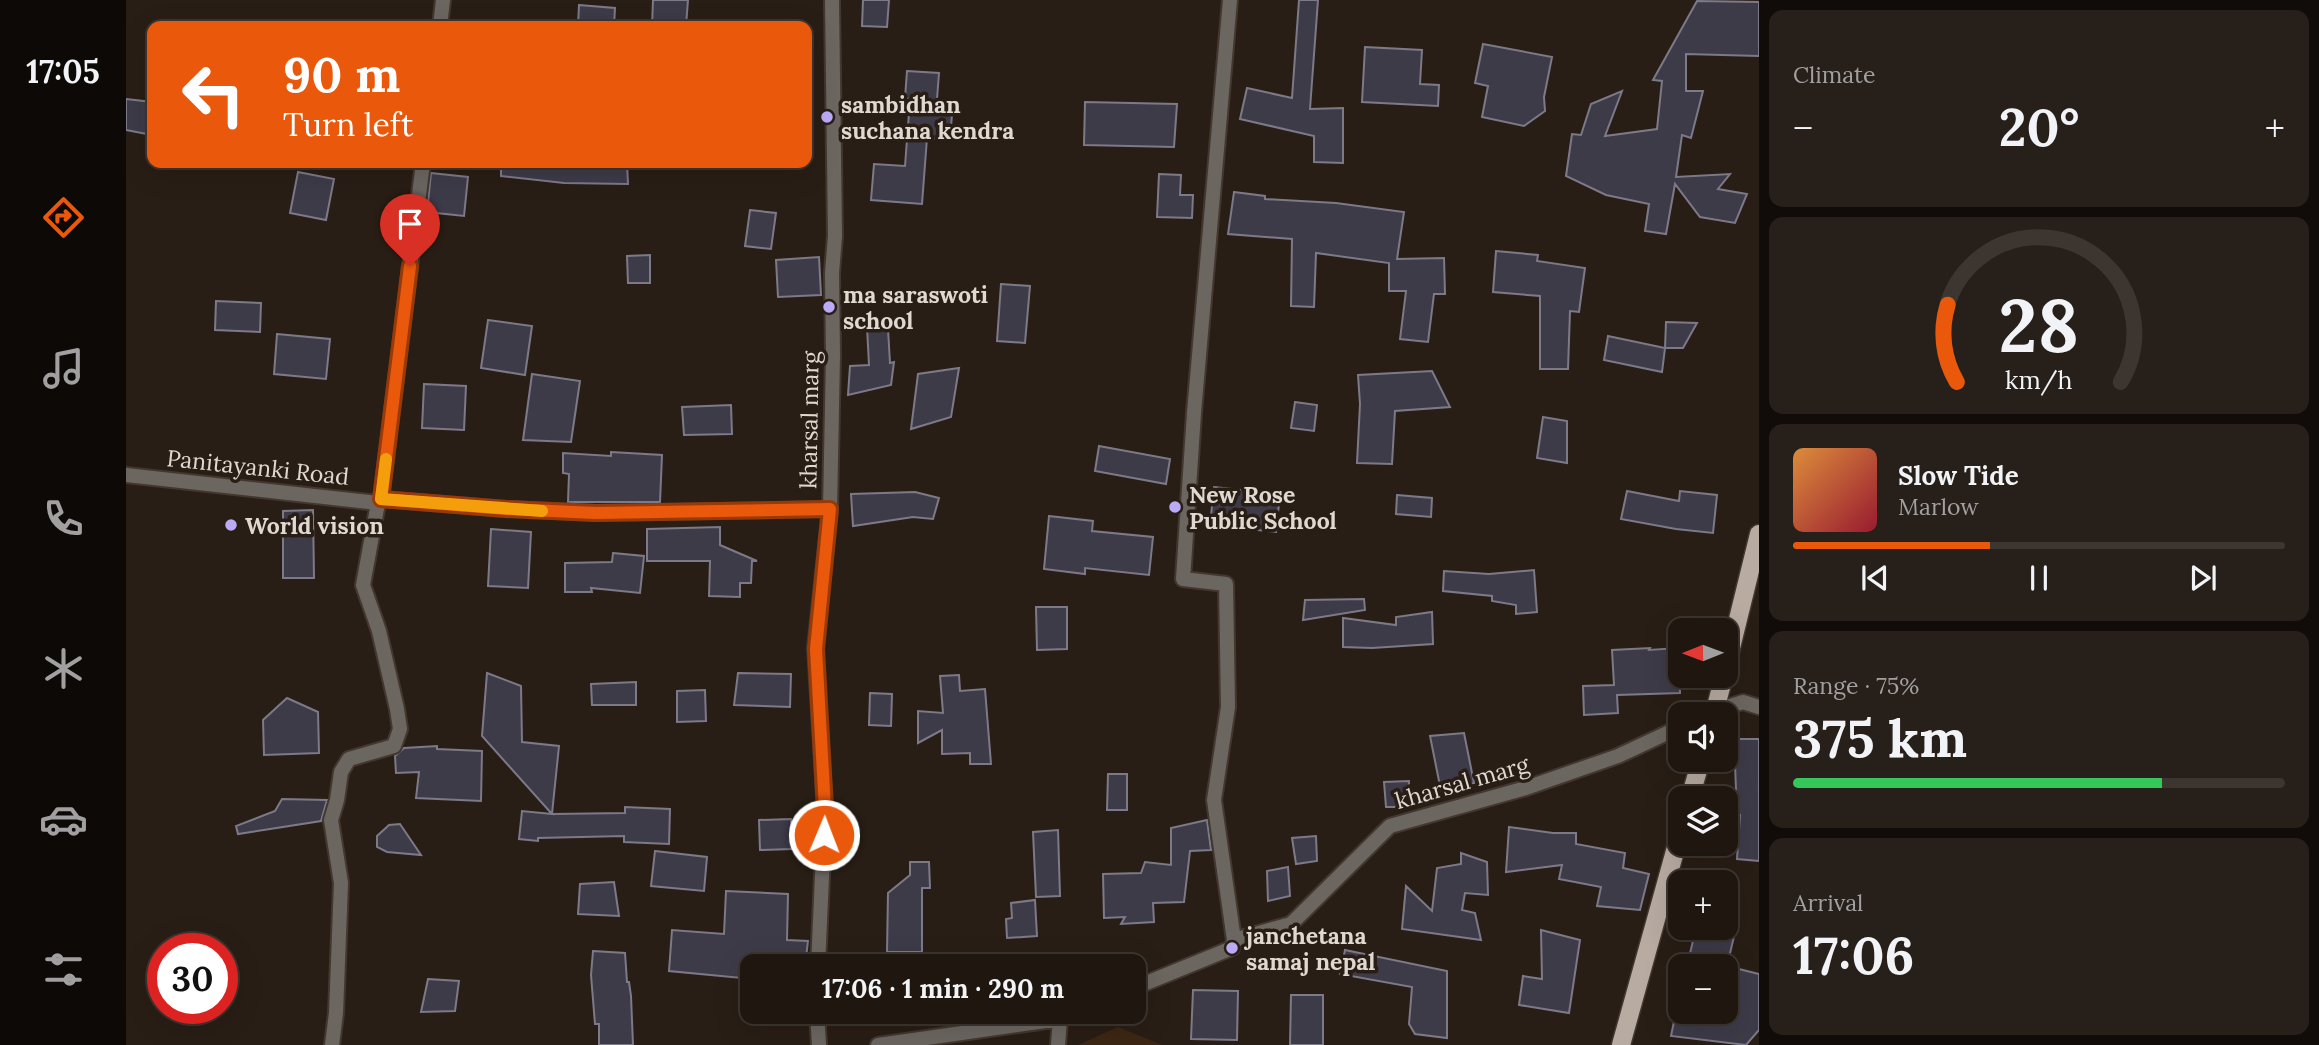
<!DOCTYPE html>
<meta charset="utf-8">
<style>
:root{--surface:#1f1610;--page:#271f19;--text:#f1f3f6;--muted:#a19f9f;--line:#3c3530;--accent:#ea580c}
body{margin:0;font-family:Lora,serif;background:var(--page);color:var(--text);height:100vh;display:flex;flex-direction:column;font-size:26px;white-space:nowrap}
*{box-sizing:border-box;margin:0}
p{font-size:23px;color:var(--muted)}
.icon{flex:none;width:38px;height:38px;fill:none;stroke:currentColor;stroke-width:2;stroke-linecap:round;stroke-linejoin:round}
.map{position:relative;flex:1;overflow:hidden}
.sheet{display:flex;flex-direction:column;gap:10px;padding:10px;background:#110c09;width:560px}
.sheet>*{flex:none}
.guide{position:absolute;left:21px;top:21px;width:665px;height:147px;border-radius:14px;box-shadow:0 7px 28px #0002,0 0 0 2px var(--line);background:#ea580c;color:#fff;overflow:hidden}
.needle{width:46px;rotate:269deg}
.tools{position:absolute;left:1542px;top:618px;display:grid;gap:14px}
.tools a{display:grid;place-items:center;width:70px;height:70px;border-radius:14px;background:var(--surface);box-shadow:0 7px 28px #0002,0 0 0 2px var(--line);font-size:35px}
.speed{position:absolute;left:21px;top:933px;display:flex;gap:14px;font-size:35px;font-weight:700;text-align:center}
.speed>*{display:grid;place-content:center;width:91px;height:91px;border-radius:50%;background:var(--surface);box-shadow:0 7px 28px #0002,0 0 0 2px var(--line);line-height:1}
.speed .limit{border:10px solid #d22;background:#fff;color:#111}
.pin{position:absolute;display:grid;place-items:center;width:60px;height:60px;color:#fff;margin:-72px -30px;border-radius:50% 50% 50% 0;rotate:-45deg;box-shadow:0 0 7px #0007}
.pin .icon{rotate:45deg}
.me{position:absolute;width:77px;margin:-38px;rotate:1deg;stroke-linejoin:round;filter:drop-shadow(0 0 5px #0008)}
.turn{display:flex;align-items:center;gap:24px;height:147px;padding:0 21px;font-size:32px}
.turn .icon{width:91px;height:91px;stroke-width:2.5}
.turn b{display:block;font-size:49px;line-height:60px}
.big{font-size:52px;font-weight:700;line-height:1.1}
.sheet .widget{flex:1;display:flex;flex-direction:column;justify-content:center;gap:10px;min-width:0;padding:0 24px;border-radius:14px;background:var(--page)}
.sheet .dial{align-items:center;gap:0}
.dial svg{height:182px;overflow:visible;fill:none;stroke:var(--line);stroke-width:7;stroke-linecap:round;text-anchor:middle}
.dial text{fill:var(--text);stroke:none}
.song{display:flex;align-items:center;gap:21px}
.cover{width:84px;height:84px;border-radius:10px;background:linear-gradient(135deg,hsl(30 70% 55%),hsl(350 70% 35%))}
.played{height:7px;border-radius:4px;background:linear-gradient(90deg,var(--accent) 40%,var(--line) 40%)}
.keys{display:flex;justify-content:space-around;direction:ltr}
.heat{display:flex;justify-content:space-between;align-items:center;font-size:38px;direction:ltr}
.charge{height:10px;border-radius:5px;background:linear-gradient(90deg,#34c759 75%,var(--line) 0)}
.trip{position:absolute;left:614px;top:954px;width:406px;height:70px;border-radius:14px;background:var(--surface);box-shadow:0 7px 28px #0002,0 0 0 2px var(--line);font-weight:700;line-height:70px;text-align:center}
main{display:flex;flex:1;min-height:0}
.tabs{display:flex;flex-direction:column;width:126px;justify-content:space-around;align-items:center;background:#0c0906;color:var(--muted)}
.tabs .icon{width:49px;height:49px}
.tabs .current{color:var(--accent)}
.tabs b{font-size:32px;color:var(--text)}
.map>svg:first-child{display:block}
</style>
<main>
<nav class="tabs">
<b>17:05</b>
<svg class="icon current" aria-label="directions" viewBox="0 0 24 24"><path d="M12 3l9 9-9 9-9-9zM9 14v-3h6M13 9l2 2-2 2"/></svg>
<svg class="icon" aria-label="music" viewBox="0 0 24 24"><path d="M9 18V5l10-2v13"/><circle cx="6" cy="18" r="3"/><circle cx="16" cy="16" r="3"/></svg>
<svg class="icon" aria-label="phone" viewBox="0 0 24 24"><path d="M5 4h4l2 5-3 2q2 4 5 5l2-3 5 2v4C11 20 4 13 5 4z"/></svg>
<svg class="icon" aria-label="climate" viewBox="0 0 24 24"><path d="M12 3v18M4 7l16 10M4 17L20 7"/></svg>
<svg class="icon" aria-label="car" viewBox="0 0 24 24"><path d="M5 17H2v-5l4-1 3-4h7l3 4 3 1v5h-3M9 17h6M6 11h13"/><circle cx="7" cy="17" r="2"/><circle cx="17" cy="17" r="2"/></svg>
<svg class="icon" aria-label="filters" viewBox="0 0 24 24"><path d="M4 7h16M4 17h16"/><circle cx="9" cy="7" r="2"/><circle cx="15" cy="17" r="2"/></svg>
</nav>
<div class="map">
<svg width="1633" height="1045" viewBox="0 0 1633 1045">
<rect width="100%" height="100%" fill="#291e15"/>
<path fill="#3d2714" d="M992,1027L1036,1045H952Z"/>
<path fill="#3e3b49" stroke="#7c7989" stroke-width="2" d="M527,0H562L560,26H526Z
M737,0H763L761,27L736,26Z
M1173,0H1192L1184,109L1217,108V163L1188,162V136L1114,119L1121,88L1166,98Z
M1571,1L1633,2V56L1560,54V91H1577L1565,138L1556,135L1550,177L1604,174L1592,189L1621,194L1609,223L1574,217L1549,184L1540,234L1519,231L1523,204L1480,195L1440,176L1446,134L1455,135L1465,104L1496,91L1479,136L1531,129L1536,81L1527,80Z
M453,5L489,8L488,26H452Z
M1357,44L1426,57L1418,97L1419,111L1398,126L1356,117L1362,86L1349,83Z
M1239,47L1296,50L1294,84L1313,85L1312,106L1236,102Z
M781,71L813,73L810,112L826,114L824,140L801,138L796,204L745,200L748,164L779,166L784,99L779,98Z
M0,99L26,102V135L0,130Z
M959,102L1051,104L1048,147L958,145Z
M375,163H501L502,184L438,183L375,176Z
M172,172L208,179L200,220L164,213Z
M305,173L342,177L338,216L301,212Z
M1033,174L1055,175L1054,195H1067L1066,218L1031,217Z
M1108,192L1139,196V199L1210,203L1278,212L1271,259L1318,258L1319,294H1308L1302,342L1274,339L1280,291H1263V263L1190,253L1188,307L1165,306L1166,239L1102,234Z
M624,210L650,213L645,249L619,246Z
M1370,251L1412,255L1411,261L1459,268L1453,312L1444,311L1442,369H1414V296L1367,292Z
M524,255V283H502L501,256Z
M693,257L695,295L652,297L650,260Z
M875,284L904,286L899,343L871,341Z
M90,301L135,303L134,332L89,330Z
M362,320L406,326L399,375L355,368Z
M1540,322L1571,323L1557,348H1539Z
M741,327L762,329L764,363L768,362L765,385L722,395L724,366L743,365Z
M151,334L204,339L200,379L148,374Z
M1482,336L1539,348L1536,372L1478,360Z
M833,368L825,417L785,429L792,374Z
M1306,371L1324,407L1269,411L1266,464L1231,463L1234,404L1232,375Z
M406,374L454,381L445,442L397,440Z
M298,384L340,386L338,430L296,428Z
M1169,402L1191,405L1188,431L1165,428Z
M605,405L606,434L558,435L556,407Z
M1417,417L1441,421V463L1411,458Z
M973,446L1044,459L1040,484L969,471Z
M485,452L536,455L534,502H442L443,474L437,473V453L485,456Z
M1088,487L1154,494L1150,532L1084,525Z
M1501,491L1553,501L1554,491L1591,495L1587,533L1550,529L1495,519Z
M789,492L813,498L807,519L787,517L727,526L725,494Z
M1271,495L1306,498L1305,517L1270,514Z
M187,510L188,578H157V511Z
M923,516L967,521L966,531L1027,537L1023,575L959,568V574L918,569Z
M594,527V545L631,561H626L625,583H614V597L583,596L584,561H521V529Z
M365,529L405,532L402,588L362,586Z
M487,553L518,556L514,593L465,588L466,592H439V563L486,562Z
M1408,570L1411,612L1390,614V605L1366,601V596L1317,591L1318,571L1363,574Z
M1238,599L1239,610L1177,620L1179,600Z
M910,607H941V649L911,650Z
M1306,612L1307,644L1246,648L1217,647V618L1270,625V617Z
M1524,648L1523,650L1552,648L1554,693L1491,695L1492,713L1458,715L1457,686L1488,685L1486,650Z
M361,673L395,686L396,742L433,746L426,814L499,813V807L544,809L543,844L498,842V836L412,838V841L393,839L396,811L426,814L356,736Z
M612,673L665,674L664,707L608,705Z
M833,675L834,691L859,689L865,764H844V753L816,754V730L792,743V711L817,713L814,676Z
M510,682V705H466L465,684Z
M579,690L580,721L551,722V691Z
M744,693L766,694L765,726L743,725Z
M161,698L192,712L193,753L138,755L137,720Z
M1338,733L1348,783L1315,791L1304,736Z
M1608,739H1633V861L1611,859L1614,815H1611Z
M311,746V749L356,751L355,801L290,798L293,772L270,773L269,756L278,748Z
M982,774H1001V810H981Z
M1283,781L1282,807H1260L1258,782Z
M156,799L201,800L195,821L112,834L110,826L149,811Z
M665,819L666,849L634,850L633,820Z
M1081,820L1085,850L1064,851L1058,902L1027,903L1028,922L995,924L999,917L978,918L977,874L1015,873L1019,862L1045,865V828Z
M274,824L295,855L261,852L251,847V836L263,825Z
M1383,827L1427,833H1450V844L1499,853L1497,868L1523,874L1514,910L1471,906L1475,887L1433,879L1436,865L1380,872Z
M932,830L934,896L910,897L907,832Z
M1190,836L1191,861L1170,864L1166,838Z
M529,851L581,857L578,891L525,886Z
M1335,853L1361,862L1362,895L1339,893L1336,910L1349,913L1355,940L1276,929L1280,886L1306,911L1311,868L1335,864Z
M784,862H803L804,888H796V952H761L762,893L784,875Z
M1162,867L1164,896L1142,901L1141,871Z
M488,882L493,916L452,914L454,884Z
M600,891L662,894L661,940L682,941L679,966H626V979L543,971L546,930L598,934Z
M909,900L911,936L881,938L880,919L886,918L885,903Z
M1570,928H1610L1601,966L1633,974V1030L1620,1045L1545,1036L1550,1012H1600V966H1561Z
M1415,930L1454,940L1443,1013L1393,1005L1397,976L1416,979Z
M1219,950L1321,971V1038L1289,1034L1283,1024L1286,987L1214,974Z
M467,951L499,953L501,982H503L505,996L507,1045H473V1024H469L465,975Z
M302,979L333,981L329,1011L295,1012Z
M1067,990L1112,991L1111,1040L1065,1039Z
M1165,995H1197V1045H1164Z"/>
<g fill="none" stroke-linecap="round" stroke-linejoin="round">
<g stroke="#43382f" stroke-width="18">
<path id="minor" d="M1104,0L1068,413L1057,579L1100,584L1102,707L1088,800L1108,940
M314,26L317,0
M0,475L252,503L255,499L380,509L470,513L704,509
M255,499L297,163
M1582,713L1617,702L1633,707
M692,966L699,809L689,648L704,509L707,355L706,273L709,236L706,0
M1008,988L1106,948L1108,940L1165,924L1264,826L1400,788L1492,756L1554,727
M691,1012L693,1045
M206,1045L210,1013L215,883L205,820L211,800L215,772L223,759L268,746L274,729L271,709L253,631L237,585L252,503
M752,1045L934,1019L952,1012
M932,1045L934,1019"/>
</g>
<g stroke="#43382f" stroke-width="21">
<path id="primary" d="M1600,668L1633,534
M1588,714L1598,676
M1564,798L1575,760
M1495,1045L1554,833"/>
</g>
<use href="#minor" stroke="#6c6661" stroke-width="14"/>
<use href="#primary" stroke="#b8aba2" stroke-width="18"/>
</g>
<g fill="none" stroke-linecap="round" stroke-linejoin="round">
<g stroke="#983908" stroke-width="18">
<path id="route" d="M284,266L255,499L380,509L470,513L704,509L690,649L699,809L698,835"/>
</g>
<use href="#route" stroke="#ea580c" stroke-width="12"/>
<path stroke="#f59e0b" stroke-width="12" d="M260,459L255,499L416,511"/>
</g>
<g fill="#bbaaf6" stroke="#291e15" stroke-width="2.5">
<circle cx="701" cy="117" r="7"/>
<circle cx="703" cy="307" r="7"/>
<circle cx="1049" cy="507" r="7"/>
<circle cx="105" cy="525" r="7"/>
<circle cx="1106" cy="948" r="7"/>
</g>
<g text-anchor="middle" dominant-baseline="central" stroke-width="7" stroke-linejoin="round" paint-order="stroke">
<g font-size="23" font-weight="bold" fill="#e0d9d2" stroke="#291e15" text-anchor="start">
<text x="715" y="104">sambidhan<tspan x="715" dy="26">suchana kendra</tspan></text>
<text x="717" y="294">ma saraswoti<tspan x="717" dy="26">school</tspan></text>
<text x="1063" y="494">New Rose<tspan x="1063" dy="26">Public School</tspan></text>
<text x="119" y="525">World vision</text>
<text x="1120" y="935">janchetana<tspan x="1120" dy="26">samaj nepal</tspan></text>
</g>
<g font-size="23" fill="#e0d9d2" stroke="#291e15">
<text transform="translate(683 420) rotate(-89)">kharsal marg</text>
<text transform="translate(132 467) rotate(6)">Panitayanki Road</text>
<text transform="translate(1336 782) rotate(-16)">kharsal marg</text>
</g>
</g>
</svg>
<div class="tools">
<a><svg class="needle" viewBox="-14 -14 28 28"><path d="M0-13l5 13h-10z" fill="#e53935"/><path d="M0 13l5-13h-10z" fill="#a19f9f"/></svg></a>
<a><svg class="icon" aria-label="sound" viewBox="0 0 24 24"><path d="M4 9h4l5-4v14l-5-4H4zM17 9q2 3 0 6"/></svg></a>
<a><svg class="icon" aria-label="layers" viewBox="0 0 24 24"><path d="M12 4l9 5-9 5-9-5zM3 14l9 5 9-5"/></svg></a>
<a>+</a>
<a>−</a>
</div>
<div class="speed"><div class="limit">30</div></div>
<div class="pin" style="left:284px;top:266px;background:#d93025"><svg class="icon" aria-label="arrive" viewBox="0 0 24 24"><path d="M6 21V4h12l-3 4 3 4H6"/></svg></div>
<svg class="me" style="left:698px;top:835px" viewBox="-20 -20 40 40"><circle r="17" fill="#ea580c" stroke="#fff" stroke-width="3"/><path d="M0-11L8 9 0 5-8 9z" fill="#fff"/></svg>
<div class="trip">17:06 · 1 min · 290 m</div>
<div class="guide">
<div class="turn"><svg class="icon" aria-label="left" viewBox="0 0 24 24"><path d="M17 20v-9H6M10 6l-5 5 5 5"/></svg><div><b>90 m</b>Turn left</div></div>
</div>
</div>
<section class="sheet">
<div class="widget"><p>Climate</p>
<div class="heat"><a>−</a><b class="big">20°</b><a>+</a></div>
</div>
<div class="widget dial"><svg viewBox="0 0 100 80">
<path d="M14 69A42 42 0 1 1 86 69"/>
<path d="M14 69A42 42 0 0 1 10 35" stroke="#ea580c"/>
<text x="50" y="56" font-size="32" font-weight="700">28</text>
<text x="50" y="72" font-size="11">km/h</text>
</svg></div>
<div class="widget">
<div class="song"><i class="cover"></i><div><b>Slow Tide</b><p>Marlow</p></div></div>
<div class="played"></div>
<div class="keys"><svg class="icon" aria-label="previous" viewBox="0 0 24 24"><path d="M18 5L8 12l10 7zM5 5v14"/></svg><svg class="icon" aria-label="pause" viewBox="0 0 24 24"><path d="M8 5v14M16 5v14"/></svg><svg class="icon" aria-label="next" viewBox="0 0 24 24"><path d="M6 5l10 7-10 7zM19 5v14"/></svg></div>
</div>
<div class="widget"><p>Range · 75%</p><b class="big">375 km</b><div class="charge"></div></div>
<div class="widget"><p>Arrival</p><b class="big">17:06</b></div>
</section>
</main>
